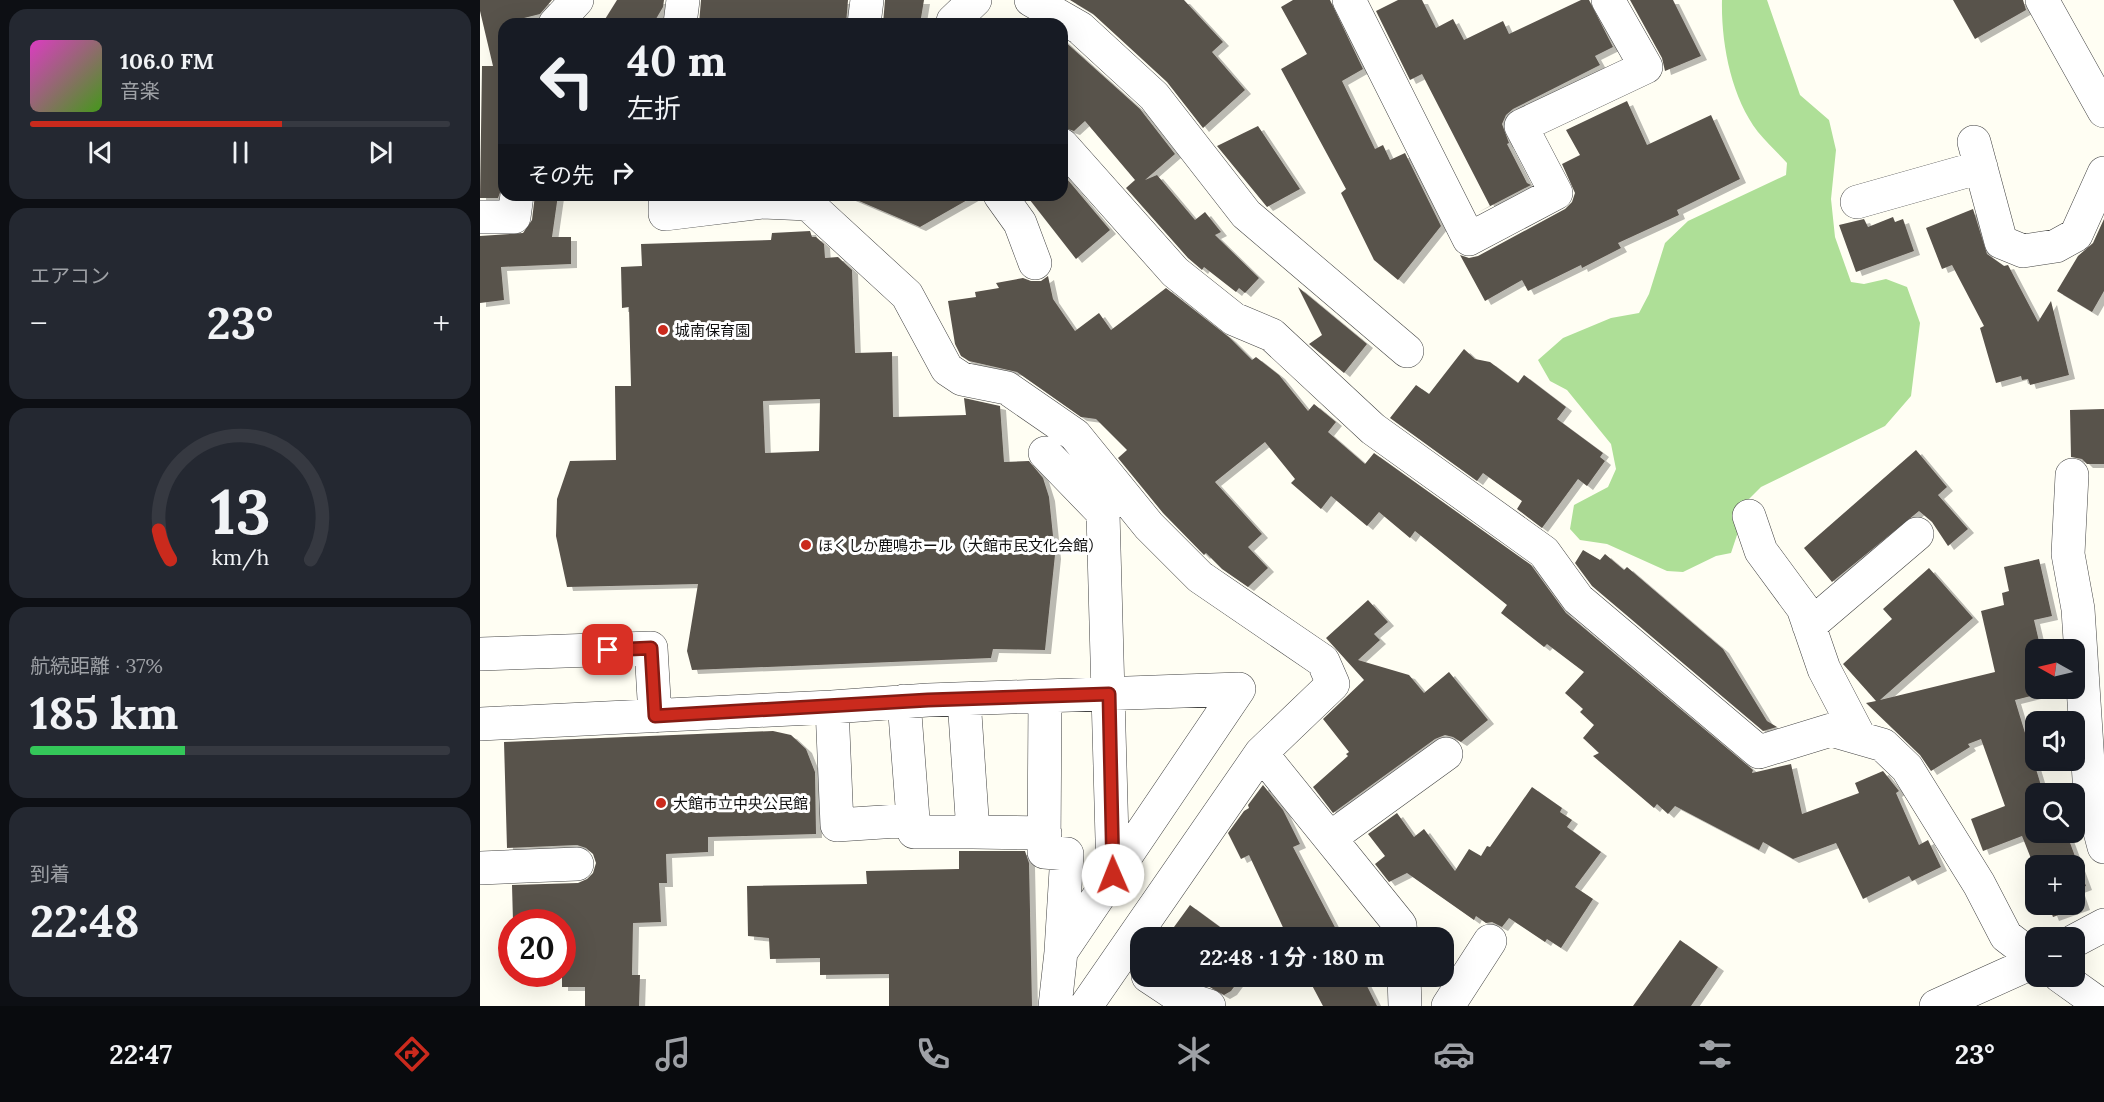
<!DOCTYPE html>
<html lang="ja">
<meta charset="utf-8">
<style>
:root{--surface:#171b24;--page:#242831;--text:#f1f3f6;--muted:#9ea1a6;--line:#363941;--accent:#ca2a1d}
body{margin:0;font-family:Lora,"Noto Sans JP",serif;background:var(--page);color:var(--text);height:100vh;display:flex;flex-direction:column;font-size:22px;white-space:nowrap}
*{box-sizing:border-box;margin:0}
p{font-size:20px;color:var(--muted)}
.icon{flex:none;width:33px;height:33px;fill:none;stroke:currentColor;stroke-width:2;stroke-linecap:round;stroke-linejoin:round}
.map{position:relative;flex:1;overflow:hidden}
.sheet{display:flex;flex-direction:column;gap:9px;padding:9px;background:#0d0f14;width:480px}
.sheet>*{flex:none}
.hud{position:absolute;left:18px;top:18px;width:570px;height:183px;border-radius:18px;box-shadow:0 6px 24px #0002;background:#171b24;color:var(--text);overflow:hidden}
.needle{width:39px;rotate:278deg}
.tools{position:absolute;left:1545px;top:639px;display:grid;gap:12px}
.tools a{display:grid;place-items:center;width:60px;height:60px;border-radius:12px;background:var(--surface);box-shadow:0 6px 24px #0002;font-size:30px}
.speed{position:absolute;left:18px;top:909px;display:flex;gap:12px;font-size:30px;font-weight:700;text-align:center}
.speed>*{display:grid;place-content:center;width:78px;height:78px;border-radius:50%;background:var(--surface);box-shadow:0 6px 24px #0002;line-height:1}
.speed .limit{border:9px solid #d22;background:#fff;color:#111}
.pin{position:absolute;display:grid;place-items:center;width:51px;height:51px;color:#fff;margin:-26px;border-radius:12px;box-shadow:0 3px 9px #0006}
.me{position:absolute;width:66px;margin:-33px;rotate:359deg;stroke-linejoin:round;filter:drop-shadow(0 0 4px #0008)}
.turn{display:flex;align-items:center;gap:21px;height:126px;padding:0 30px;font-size:27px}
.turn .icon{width:78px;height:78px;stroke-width:2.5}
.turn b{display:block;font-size:42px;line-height:51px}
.then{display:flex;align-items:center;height:57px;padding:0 30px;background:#0003;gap:12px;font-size:22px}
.big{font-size:45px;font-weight:700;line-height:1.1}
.sheet .tile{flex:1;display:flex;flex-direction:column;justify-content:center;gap:9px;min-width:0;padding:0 21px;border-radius:18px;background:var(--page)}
.sheet .dial{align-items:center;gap:0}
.dial svg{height:156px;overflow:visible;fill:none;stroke:var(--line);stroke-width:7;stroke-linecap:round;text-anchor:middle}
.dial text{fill:var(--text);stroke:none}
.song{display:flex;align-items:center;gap:18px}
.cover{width:72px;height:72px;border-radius:9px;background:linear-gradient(135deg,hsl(310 70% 55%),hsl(100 70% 35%))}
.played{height:6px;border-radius:3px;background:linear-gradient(90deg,var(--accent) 60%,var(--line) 60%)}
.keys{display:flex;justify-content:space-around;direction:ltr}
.heat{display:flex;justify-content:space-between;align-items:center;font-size:33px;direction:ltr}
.charge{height:9px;border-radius:4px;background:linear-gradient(90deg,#34c759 37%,var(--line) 0)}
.trip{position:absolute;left:650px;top:927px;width:324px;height:60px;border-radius:18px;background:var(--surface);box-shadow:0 6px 24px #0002;font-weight:700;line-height:60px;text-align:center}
.tabs{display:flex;height:96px;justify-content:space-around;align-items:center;background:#090b0e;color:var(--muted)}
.tabs .icon{width:42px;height:42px}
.tabs .current{color:var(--accent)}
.tabs b{font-size:27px;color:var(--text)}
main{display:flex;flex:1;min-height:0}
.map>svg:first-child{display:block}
</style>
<main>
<section class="sheet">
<div class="tile">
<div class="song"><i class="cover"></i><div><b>106.0 FM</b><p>音楽</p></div></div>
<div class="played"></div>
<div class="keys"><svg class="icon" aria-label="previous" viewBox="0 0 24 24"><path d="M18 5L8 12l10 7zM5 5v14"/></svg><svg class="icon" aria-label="pause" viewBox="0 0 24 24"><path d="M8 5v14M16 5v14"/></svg><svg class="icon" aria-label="next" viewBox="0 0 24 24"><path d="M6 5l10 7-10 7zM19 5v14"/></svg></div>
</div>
<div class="tile"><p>エアコン</p>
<div class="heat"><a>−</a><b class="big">23°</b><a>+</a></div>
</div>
<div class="tile dial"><svg viewBox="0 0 100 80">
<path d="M14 69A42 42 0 1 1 86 69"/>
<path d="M14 69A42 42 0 0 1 8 54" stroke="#ca2a1d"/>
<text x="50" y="56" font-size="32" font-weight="700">13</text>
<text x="50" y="72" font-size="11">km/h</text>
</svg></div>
<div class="tile"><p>航続距離 · 37%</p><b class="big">185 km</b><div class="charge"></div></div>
<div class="tile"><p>到着</p><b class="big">22:48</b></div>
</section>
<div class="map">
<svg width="1624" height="1006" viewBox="0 0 1624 1006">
<defs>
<filter id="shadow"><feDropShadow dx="6" dy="4" stdDeviation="0" flood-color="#0004"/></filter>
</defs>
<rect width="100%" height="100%" fill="#fffef3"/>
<path fill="#aedf97" d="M1242,0H1287L1320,95L1349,120L1356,150L1351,199L1355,237L1371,282L1384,284L1406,279L1427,287L1440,323L1431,396L1405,426L1281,487L1259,509L1257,535L1251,553L1236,556L1203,572L1187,571L1127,544L1100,540L1090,529L1094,505L1128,487L1136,469L1131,444L1087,390L1070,381L1058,360L1083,338L1131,318L1159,313L1169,294L1185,243L1208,221L1306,175L1307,163C1298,153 1287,143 1278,132C1251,97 1241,43 1242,0Z"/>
<path fill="#59524b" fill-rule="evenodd" filter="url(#shadow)" d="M0,0H72L60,14L24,23V182L18,198H0L2,66H13L0,11Z
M137,0H184L183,7L173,24H122Z
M221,0H368L366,24H219Z
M405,0H444L440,24H403Z
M590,0H704L743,42L732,52L765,90L723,128L687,82L613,14Z
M813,0H850L883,69L862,81L895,149L903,145L910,160L925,153L961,226L918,280L894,260L861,193L866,189L801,69L827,54L801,7Z
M918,0H942L956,28L973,19L984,40L1023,21L1029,34L1101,0H1109L1133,47L1115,56L1120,65L1033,109L1026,115L1022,124L1029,143L1027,144L1047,183L1051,185L997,213L1010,206L942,74L930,80L896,11Z
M1150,0H1193L1221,56L1185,71L1182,58Z
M1473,0H1543L1546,10L1495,39Z
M582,39L660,109L695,154L665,180L677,175L715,220L725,212L741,232L735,235L779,278L765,293L759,288L756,292L724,267L722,270L708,258L646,188L655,180L605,121L594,131L582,127Z
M1147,101L1167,145L1231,115L1260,179L1197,210L1199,215L1138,243L1141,248L1102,268L1101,265L1048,291L1042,280L1005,301L980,255L989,258L998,256L1085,209L1092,202L1095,193L1082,164L1100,155L1086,130Z
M778,126L820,189L787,207L737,146Z
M582,173L630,230L596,259L546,195H582Z
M55,195H78L72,237H91V264L21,267L24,300L0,303V236L43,233L52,220Z
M365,195H496L440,227Z
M1493,209L1507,254L1524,266L1528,265L1558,322L1571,301L1589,375L1550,385L1548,379L1542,380L1541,376L1516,383L1500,328L1504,326L1472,265L1462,269L1446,228Z
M1413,217L1415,222L1423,219L1434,251L1376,272L1359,225L1384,219L1388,227Z
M1624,219V291L1612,312L1577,291L1598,256L1613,243Z
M330,231L332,237H336L344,244L345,258L358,257L372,270L375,353L412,352L413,417L486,415L484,398L520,406L524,462L549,461L563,478L569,497L575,555L565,650L513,649L511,658L212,670L207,651L218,584L87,587L76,536L77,499L90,461L136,460L135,386H151L149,307L142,308L141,267L162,266L161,244L291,240L292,233ZM340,399L339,451L285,453L283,401Z
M568,276L573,299L595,331L619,313L631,330L686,288L750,338L772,360L776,357L799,375L828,411L834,404L856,422L848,432L885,464L894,453L1051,565L1086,613L1273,770L1272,773L1311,764L1322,814L1379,793L1375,783L1403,771L1419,791L1416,793L1439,845L1448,840L1461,867L1432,881L1429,876L1383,899L1356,843L1313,859L1283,842L1279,850L1195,806L1188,814L1177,804L1174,808L1113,756L1119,753L1103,738L1114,725L1100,712L1103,709L1085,693L1104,672L1067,644L1064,647L1021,613L1027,605L935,531L930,538L899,512L887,526L851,496L841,509L811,483L815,479L785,442L735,482L782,534L768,547L788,568L768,587L742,569L726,553L724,555L683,513L638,458L647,450L616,419L601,417L537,372L489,361L481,356L475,344L468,301L496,297L495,292L519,288L516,283L543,278L551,281H561Z
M818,287L887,344L864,373L829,344L842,335Z
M984,349L995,359L1010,362L1038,383L1044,375L1086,407L1077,419L1123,453L1120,457L1125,461L1107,486L1098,479L1062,528L1037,509L1042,501L1003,473L997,481L910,418L936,385L949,394Z
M1624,409V464H1607L1602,459L1591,457L1590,410Z
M1436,450L1467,487L1458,495L1488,529L1468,546L1452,522L1439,511L1352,582L1324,548Z
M1103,550L1120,560L1125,554L1144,570L1147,567L1243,649L1287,721L1297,727L1283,731L1112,586L1095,563Z
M1559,559L1572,616L1554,620L1561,650H1556V688L1571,691L1535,700L1563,792L1570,789L1572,794H1556V832H1586L1606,886L1598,889L1604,906L1573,917L1568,904H1594V866H1556V871L1542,836L1503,851L1491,819L1525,806L1501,739L1488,744L1490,747L1451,771L1440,755L1386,703L1396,701L1363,664L1412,619L1403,609L1449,568L1493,618L1400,700L1515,672L1501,611L1524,605L1522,593L1529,591L1524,567Z
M888,600L908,622L894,634L900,640L878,660L929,675L944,693L969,672L1008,720L981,742L973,737L965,735L955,739L853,813L833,787L868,756L866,754L869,752L843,719L884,680L846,638Z
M293,731L311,735L326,749L335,772L336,834L228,837V852L186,854L187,883H179L181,922L153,923L152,975H160L159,1006H105V987H82V922H33L32,885L98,883L107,879L113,873L116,863L113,854L106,848L97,845L27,848L24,742Z
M783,785L803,810L820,844L813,847L859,935L855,938H808L769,855L761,859L748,833L764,811L769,808L768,805Z
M1052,787L1082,808L1080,812L1092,820L1087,827L1121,852L1095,887L1113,899L1081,948L1067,939L1065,942L1029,918L1022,927L1012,922L1006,923L996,916L994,920L927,873L909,882L895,864L905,856L888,834L917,813L934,837L944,829L975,871L989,849L1001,856L1007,846L1010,847Z
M479,851H545L549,863L552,1006H409V974L340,975V958L290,959L289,938L268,936L267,886L387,884L386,871L479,869Z
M710,905L755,938H686Z
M1200,940L1238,967L1211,1006H1153Z
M724,976H762L751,991L744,995L726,985L729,981Z
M827,976H882L897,1006H843Z"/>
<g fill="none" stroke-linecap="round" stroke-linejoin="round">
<g stroke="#434343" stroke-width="34">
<path id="minor" d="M551,0L600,28L674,96L766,214L927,351
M869,0L989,239L1076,193L1041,126L1166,67L1128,0
M1562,0L1624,111
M75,24L97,0
M200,24L203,0
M384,24L387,0
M476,24L473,21L495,0
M1494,142L1521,242L1543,251L1576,246L1596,235L1624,173
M582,145L695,272L754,319L792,335L893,429L1064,552L1098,599L1279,752L1351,730L1403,745L1427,768L1499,884L1526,936L1556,959
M185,195V214L282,202L328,204L427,295L467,369L482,379L527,388L595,435L669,526L720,577L843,661L853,684L781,753L606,1006
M520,195L540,223L555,263
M1377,202L1501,167
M0,217H34L37,195
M565,453L623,513L633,875
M1592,475L1588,554L1598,609L1610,794L1624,847
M1269,516L1281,551L1323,608L1344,669L1379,736
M1329,626L1437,534
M0,654L171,648L175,716
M565,696L564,852L587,854L581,951
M484,699L493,832L565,833
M424,701L434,832H493
M352,707L357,825L433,820
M0,724L352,707L448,700L759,689L581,952L575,1006
M781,753L920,925L921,938
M850,838L966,754
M0,868L97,864
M1594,941L1624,925
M668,976L698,996L729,1006
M924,976L925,1006
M1580,976L1622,1006
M968,1006L1010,941
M1456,1006L1556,961"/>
</g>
<use href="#minor" stroke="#fff" stroke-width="33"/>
</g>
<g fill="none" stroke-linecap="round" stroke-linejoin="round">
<g stroke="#831b13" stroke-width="15">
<path id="route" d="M128,650L171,648L175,716L448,700L629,694L633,875"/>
</g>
<use href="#route" stroke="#ca2a1d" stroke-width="10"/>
</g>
<g fill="#ca2a1d" stroke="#fff" stroke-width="2">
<circle cx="183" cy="330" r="6"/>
<circle cx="326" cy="545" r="6"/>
<circle cx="181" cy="803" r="6"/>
</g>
<g text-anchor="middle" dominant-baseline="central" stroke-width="6" stroke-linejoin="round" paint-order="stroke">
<g font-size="15" fill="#101010" stroke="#fff" text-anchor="start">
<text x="195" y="330">城南保育園</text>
<text x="338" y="545">ほくしか鹿鳴ホール（大館市民文化会館）</text>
<text x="193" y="803">大館市立中央公民館</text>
</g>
</g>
</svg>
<div class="tools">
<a><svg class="needle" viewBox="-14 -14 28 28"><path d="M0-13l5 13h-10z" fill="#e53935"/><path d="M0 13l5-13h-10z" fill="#9ea1a6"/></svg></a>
<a><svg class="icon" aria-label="sound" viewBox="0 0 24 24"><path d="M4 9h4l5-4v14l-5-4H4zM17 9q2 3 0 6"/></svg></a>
<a><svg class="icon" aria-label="search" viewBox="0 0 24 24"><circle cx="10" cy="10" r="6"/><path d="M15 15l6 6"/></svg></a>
<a>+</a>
<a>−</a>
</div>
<div class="speed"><div class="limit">20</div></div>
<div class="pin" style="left:128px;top:650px;background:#d93025"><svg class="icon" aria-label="arrive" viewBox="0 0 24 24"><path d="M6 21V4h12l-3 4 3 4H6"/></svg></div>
<svg class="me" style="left:633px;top:875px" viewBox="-20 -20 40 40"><circle r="19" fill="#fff"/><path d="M0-13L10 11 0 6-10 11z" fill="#ca2a1d"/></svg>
<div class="trip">22:48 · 1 分 · 180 m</div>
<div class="hud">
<div class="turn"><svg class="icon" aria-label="left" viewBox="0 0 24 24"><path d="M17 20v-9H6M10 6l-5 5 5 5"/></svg><div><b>40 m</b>左折</div></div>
<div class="then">その先<svg class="icon" aria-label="right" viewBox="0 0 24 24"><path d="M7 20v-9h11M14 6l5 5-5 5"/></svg></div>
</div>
</div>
</main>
<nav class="tabs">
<b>22:47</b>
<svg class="icon current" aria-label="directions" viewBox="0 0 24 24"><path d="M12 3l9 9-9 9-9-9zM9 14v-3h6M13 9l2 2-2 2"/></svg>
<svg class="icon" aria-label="music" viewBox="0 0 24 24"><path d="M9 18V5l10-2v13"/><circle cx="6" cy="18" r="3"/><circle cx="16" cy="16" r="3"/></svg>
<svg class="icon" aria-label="phone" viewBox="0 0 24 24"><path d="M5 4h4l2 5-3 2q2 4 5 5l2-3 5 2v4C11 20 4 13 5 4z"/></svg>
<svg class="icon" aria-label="climate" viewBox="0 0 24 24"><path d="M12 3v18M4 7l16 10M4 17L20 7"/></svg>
<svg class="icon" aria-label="car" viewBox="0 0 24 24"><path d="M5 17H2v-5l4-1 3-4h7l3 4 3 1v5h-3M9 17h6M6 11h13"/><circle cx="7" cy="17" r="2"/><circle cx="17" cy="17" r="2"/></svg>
<svg class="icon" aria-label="filters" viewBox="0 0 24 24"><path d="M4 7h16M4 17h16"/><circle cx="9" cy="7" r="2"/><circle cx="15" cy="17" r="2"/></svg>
<b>23°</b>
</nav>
